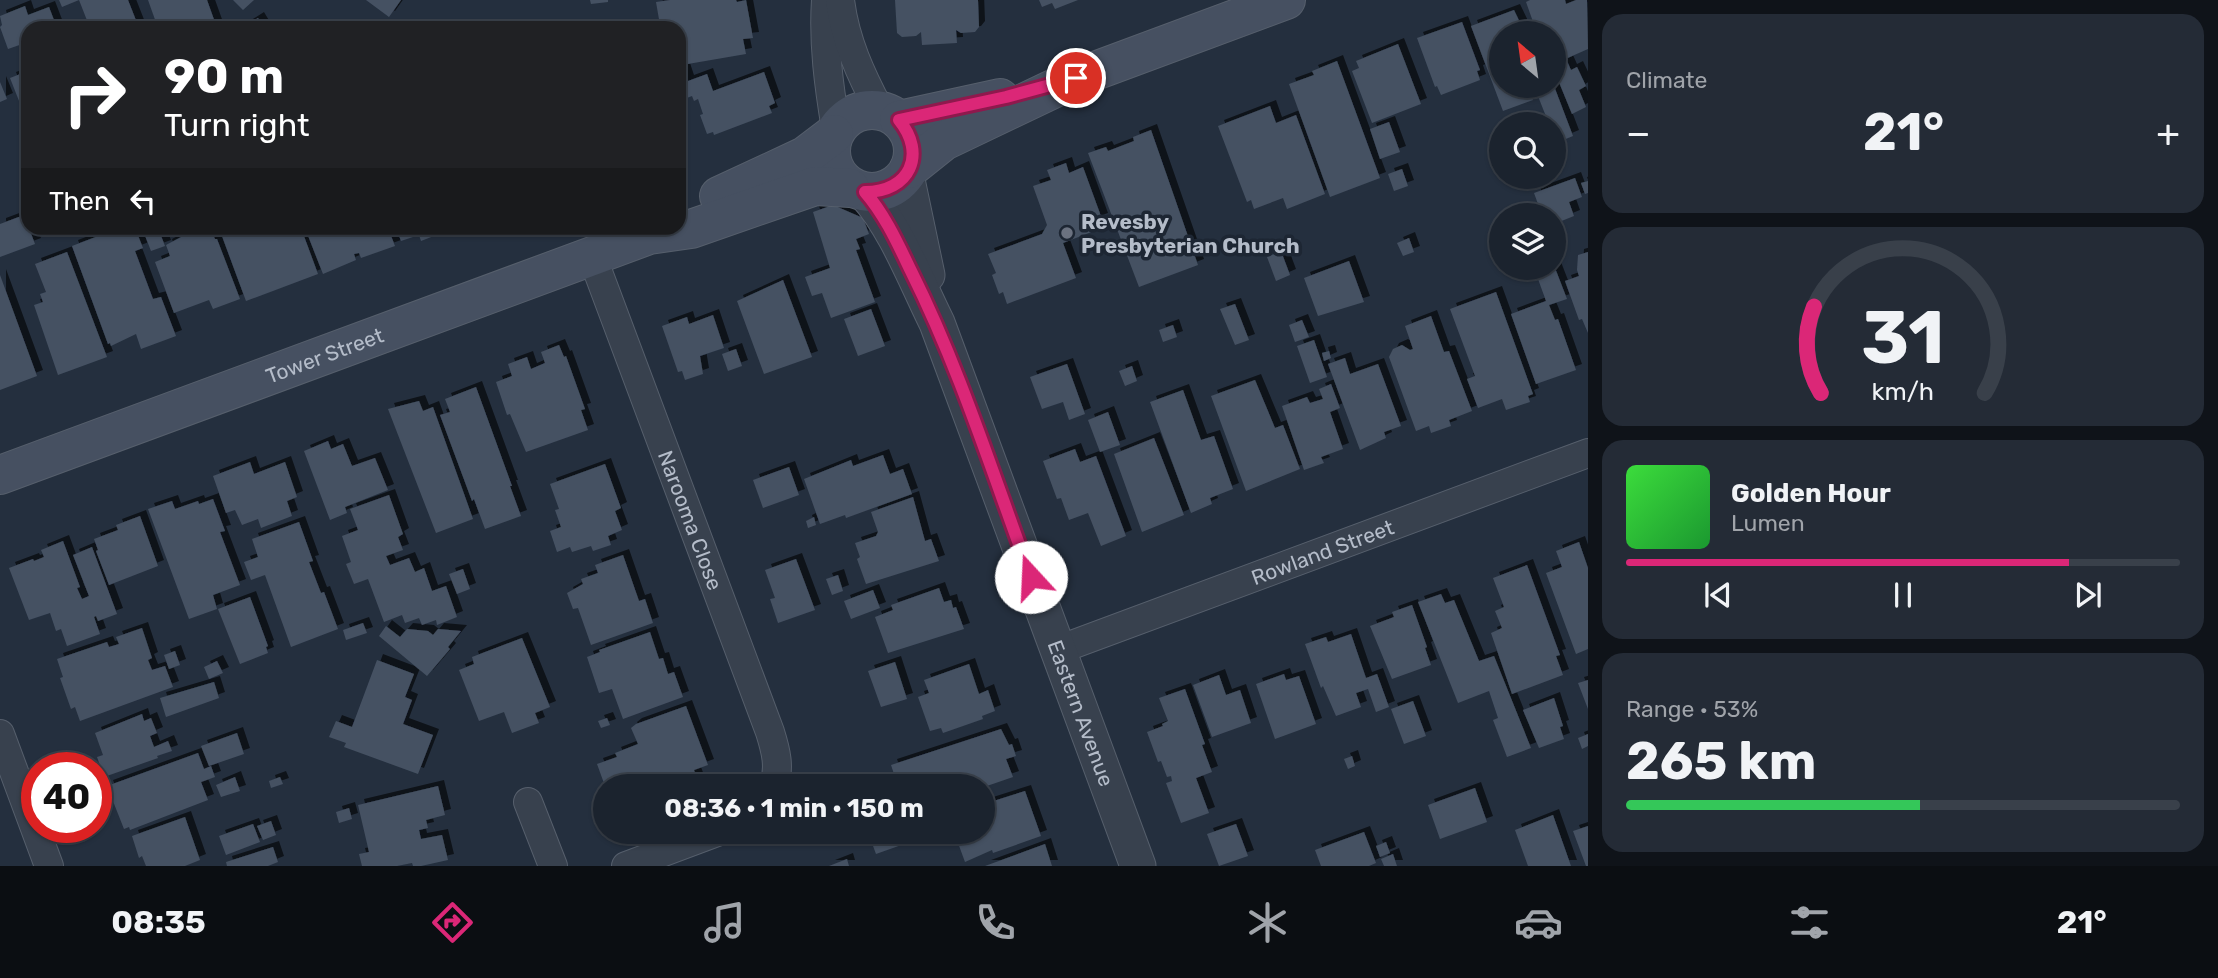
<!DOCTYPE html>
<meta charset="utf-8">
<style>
:root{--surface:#1b232e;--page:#242b36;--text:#f1f3f6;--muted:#a0a4aa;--line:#39404a;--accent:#db2777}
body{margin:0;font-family:Rubik,sans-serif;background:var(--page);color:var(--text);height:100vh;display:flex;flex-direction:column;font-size:26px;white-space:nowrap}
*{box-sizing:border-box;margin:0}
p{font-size:23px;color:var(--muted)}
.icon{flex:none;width:38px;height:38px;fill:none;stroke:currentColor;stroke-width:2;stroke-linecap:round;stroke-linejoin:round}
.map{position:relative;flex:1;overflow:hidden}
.drawer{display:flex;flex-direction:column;gap:14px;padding:14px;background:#0f1319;width:630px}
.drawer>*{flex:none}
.hud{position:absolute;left:21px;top:21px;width:665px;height:214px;border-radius:21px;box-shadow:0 2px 5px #0004,0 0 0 2px var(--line);background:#202124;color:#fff;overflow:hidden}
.needle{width:46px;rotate:331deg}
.buttons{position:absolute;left:1489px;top:21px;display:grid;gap:14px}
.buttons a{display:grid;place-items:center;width:77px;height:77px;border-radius:50%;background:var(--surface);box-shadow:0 2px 5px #0004,0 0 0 2px var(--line);font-size:35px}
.speed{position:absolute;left:21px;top:752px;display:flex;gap:14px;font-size:35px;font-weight:700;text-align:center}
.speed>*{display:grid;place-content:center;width:91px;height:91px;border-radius:50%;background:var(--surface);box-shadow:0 2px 5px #0004,0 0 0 2px var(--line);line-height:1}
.speed .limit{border:10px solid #d22;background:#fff;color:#111}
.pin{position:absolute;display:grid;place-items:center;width:60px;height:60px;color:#fff;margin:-30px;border:4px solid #fff;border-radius:50%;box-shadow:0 2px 7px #0007}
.me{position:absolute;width:77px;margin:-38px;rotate:340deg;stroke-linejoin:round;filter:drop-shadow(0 0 5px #0008)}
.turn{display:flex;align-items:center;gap:24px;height:147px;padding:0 28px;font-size:32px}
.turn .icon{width:91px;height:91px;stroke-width:2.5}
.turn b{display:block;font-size:49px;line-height:60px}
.then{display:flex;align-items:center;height:66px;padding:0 28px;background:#0003;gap:14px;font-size:26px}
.big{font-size:52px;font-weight:700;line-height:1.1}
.drawer .tile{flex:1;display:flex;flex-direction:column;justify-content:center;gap:10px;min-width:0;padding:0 24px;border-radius:21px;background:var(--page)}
.drawer .dial{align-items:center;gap:0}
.dial svg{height:182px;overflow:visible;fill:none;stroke:var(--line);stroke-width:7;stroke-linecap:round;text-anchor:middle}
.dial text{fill:var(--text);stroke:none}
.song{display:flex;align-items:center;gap:21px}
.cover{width:84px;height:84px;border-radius:10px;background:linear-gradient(135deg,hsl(120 70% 55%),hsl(130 70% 35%))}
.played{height:7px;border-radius:4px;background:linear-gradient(90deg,var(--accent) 80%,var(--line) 80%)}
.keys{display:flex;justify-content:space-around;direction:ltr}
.heat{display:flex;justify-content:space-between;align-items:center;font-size:38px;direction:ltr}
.charge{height:10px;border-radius:5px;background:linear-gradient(90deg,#34c759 53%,var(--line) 0)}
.trip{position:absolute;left:593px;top:774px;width:402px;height:70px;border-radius:35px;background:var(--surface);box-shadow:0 2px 5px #0004,0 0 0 2px var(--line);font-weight:700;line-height:70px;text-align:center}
.tab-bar{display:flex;height:112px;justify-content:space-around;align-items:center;background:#0b0e12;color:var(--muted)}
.tab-bar .icon{width:49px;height:49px}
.tab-bar .on{color:var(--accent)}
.tab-bar b{font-size:32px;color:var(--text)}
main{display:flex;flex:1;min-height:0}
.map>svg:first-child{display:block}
</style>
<main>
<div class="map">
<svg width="1588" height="866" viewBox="0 0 1588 866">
<defs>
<filter id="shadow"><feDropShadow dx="6" dy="-6" stdDeviation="0" flood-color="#0009"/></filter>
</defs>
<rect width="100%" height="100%" fill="#242f3e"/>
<path fill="#455162" filter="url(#shadow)" d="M59,0H79L62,7Z
M79,0H128L139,28H90Z
M148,0H207L217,28H158Z
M233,0H254L243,10Z
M366,0H401L389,17Z
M590,0H608V2L591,4Z
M670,0H736L737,2L746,0L753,38L743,39L746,54L682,65L681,62L679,63V28H669L668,23L660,25L656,2Z
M895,0H978L979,27L975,32L961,33L956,30L957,43L922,45L921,32L916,36L902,37L897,33Z
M1039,0H1078L1055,9L1052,3L1042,7Z
M1530,0H1565L1566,4L1576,0H1587L1588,49L1554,64V33H1537L1526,2Z
M25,6L28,15L49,7L57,28H28V42L8,49L0,27L2,25L0,16Z
M1514,10L1525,33H1502V86H1528L1533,100L1503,111L1471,26Z
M258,18L264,28H242Z
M1462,22L1480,70L1477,71L1480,80L1441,95L1437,86L1435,87L1417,38Z
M1398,44L1421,104L1372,123L1352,71L1359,68L1356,61Z
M1337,61L1380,178L1330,197L1289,84L1314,75L1312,71Z
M1567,61L1571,70L1577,67L1586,86L1579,90L1586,107L1572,114L1554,70V67Z
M684,69L688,81L707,74L713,91L764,72L775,103L769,106L772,113L714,135L713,132L707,134L700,115L703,114L698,99L694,101L692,96L679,101V71Z
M28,71V104L21,106L10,78Z
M0,82L7,99L0,102Z
M1534,86H1554L1573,136L1556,143L1554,124H1549Z
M1270,106L1276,123L1296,115L1325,194L1287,209L1283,198L1254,209L1251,200L1247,202L1218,126Z
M1389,122L1400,152L1380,159L1370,129Z
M1151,130L1198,265L1139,287L1088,153L1106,147L1108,151L1134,141L1133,137Z
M1066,163L1069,173L1083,167L1102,219L1091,223L1094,231L1063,243L1076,278L1007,304L1003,292L999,294L992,275L996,273L988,254L1042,234L1047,225L1033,186L1051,180L1047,170Z
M1402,169L1408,186L1394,191L1388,174Z
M1575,178L1582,197L1569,202L1574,216L1554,224V215H1542L1534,193Z
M1588,181V193L1585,194L1581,183Z
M833,205L863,218L869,234L856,239L860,249L856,250L875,302L831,318L822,293L812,296L805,277L830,268L813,212Z
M24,215L35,244L0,257V224Z
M104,228H135L143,248L135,251L153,299L161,297L176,336L141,349L136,334L111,346L110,343L108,344L72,246L106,233Z
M142,228H158L165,246L151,251Z
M179,228H210L215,239H217L240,299L213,309L209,300L174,313L155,262L170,256L166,245L183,236Z
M219,228H301L318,274L246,301Z
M305,228H388L395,246L361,258L359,253L354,254L356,260L323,274Z
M396,228H442L444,232L421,241L419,235L401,241Z
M1409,238L1414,252L1403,256L1397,243Z
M1281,251L1290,275L1276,281L1267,257Z
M67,252L107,357L58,375L34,305L43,302L40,294L46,292L35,264Z
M1588,252V333L1582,319L1579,320L1565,281L1579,276L1577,270L1578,255Z
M1349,261L1364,302L1318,316L1304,278Z
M1534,268H1555L1567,299L1549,305L1555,320L1558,319L1576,370L1536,384L1511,314L1546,301Z
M0,275L37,376L0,390Z
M783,280L812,357L764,374L737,301Z
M1496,292L1533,394L1528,396L1530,402L1506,410L1502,399L1478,408L1467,379L1475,376L1450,309Z
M1235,304L1249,340L1235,345L1220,309Z
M871,309L885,346L858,356L844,319Z
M713,315L724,348L700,356L703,374L685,380L682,371L678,372L662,326L687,317L689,324Z
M1431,316L1444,352L1449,351L1472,411L1449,420L1451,426L1431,433L1429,426L1416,431L1389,357L1393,349L1402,345L1410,350L1413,349L1405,326Z
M1302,320L1309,337L1295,342L1289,325Z
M1173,325L1177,337L1163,342L1159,330Z
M1314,340L1327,377L1310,383L1297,346Z
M559,345L564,357L566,356L585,409L581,410L588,430L526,452L510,414L507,415L496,382L512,376L508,364L527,357L531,369L545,363L541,352Z
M736,349L742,366L728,371L722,354Z
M1329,351L1331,358L1324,361L1322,353Z
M1345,358L1350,374L1378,364L1401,426L1384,432L1386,438L1360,450L1328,364Z
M1067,364L1085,414L1069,420L1063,402L1042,409L1030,377Z
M1132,366L1137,381L1125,386L1119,371Z
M1255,380L1275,428L1283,425L1300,469L1246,491L1211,396Z
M1331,384L1340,408L1330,412L1343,449L1321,457L1324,463L1304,470L1282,406L1307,397L1310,403L1323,399L1319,389Z
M476,387L512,486H510L521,516L485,529L474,499L472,501L440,415L450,412L445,399Z
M1183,390L1201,440L1214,436L1233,489L1210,498L1212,504L1191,513L1150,402Z
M419,401L423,411L433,407L473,519L436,533L388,409Z
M1108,412L1120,445L1100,452L1088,420Z
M1154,438L1184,515L1142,532L1114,454Z
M328,441L331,449L343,444L352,466L375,458L388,490L345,507L347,513L330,520L304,451Z
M1075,449L1080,462L1096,456L1126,536L1101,546L1088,513L1069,520L1061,498L1057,499L1043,461Z
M883,455L890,474L903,469L912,494L846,518L845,515L820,524L804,479L851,460L853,466Z
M250,462L254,474L285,462L297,497L287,501L292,516L261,528L258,519L242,525L235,510L226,513L213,476Z
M605,464L621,508L615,511L622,530L608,536L611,545L593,551L591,546L572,552L570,547L557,552L550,531L561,527L555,510L559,509L550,484Z
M789,467L799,495L763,508L753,480Z
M389,495L403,534L398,537L403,550L386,556L390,565L409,558L415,572L424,568L432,591L446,586L457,617L437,625L436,620L422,625L419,618L405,623L402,615L384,622L368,579L354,584L346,564L351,562L342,536L358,530L350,509Z
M913,497L925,541L931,539L939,561L866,584L857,559L860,557L855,543L876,536L878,532L871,512Z
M213,499L225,531L220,532L240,585L213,595L217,609L189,619L148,509L172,501L175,509L198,501L199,504Z
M140,516L158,566L109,585L96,551L98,550L94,539L118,530L116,525Z
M814,517L816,525L808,528L806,521Z
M299,522L313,561L309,562L321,593L324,592L338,629L291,647L265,575L251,580L244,562L258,557L252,539Z
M63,541L80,587L77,588L82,599L89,596L73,555L92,547L117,614L98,621L96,616L94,617L100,634L67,646L61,629L56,631L50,613L29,620L9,568L33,559L34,561L44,557L41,550Z
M1579,542L1588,568V649L1576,654L1546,573L1562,567L1556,551Z
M623,555L639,601L645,599L653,623L591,645L578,608L573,609L567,593L583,584L581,579L598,573L595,565Z
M796,559L815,610L778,623L770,599L775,598L765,570Z
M1527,565L1560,655L1556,656L1563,675L1512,694L1491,633L1502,628L1495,611L1504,607L1493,578Z
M463,569L470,589L457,594L449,574Z
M838,575L843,591L832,595L826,579Z
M939,588L944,602L951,600L953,608L956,607L964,629L888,653L875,617L893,610L891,605Z
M873,590L880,608L851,619L844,601Z
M1441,594L1445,603L1454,600L1479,661L1494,656L1531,748L1507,757L1493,720L1498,718L1489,691L1458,703L1418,602Z
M250,597L268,646L266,647L268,653L240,664L218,609Z
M1412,605L1427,647L1425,648L1431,665L1392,679L1370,626L1394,617L1392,612Z
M363,623L367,633L346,640L343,630Z
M386,626L400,637L407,629L428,631L433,635L438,629L461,631L448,647L450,649L427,676L379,636Z
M142,628L152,658L148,660L152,670L165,666L173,687L80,721L75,707L71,709L60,678L63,677L57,659L107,642L109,647L119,644L116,637Z
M650,632L659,659L663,658L668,674L674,672L683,697L623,719L612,689L599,693L587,657L600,652L599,650Z
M1351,634L1366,678L1377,674L1389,707L1376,712L1368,689L1356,693L1361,707L1336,716L1323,686L1321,688L1305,644L1326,637L1328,642Z
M522,638L550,707L535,713L539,723L512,733L504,712L479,721L459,670L474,664L472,657Z
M175,651L180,665L169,669L164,655Z
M377,660L414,674L405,697L412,700L403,724L433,735L418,774L344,747L346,743L329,737L336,721L352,727Z
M217,661L223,673L209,679L204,667Z
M895,662L907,699L881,707L868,671Z
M969,664L979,694L988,690L995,711L982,716L983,719L943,733L941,728L930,731L918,697L929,693L924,680Z
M1284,674L1286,680L1299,676L1316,724L1275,739L1256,684Z
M1219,675L1226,695L1240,690L1251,723L1212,737L1193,685Z
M1588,680V709L1578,683Z
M214,682L219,698L166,717L160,698Z
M1185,689L1205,744L1202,745L1212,772L1196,778L1209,813L1181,823L1166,783L1172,781L1171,776L1167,777L1161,761L1158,762L1147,732L1163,726L1162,724L1168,721L1159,698Z
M1554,698L1563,726L1560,727L1564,739L1539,748L1523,710Z
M1413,701L1426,736L1404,744L1391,709Z
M686,706L708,765L694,770L699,784L694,786H605L597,764L617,757L615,753L638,744L631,728L636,724Z
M142,714L144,721L151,718L157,733L150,736L154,747L168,741L172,751L157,756L158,758L104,777L97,757L103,755L95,733Z
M607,718L610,725L601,728L598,721Z
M1001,729L1009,745L1012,744L1016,756L1006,759L1013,777L984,787L915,786V784L898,786L891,765Z
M237,733L244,754L209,766L201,746Z
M1588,734V746L1582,749L1578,738Z
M198,753L204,769L211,766L215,777L201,782L208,800L130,830L129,827L124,829L107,786Z
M1352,756L1355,766L1348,769L1344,759Z
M235,777L240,791L221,797L216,785Z
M280,777L283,784L271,788L269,781Z
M438,786L445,815L426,820L428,828L419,830L421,839L442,835L448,860L421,866H413L412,863L397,866H362L359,854L369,852L358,805Z
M1475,788L1487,822L1440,839L1428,805Z
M1025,791L1041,836L993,853L992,850L965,862L954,832L916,845L911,831H984V804Z
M349,808L352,819L339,823L336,812Z
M1553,815L1571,866H1528L1515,830Z
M185,817L200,860L185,866H146L142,856L139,858L132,836Z
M271,821L276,835L263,840L257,826Z
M253,824L260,842L226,855L219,836Z
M1236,824L1248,856L1219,866L1207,834Z
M1588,826V866H1586L1573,831Z
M881,831H903L907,843L876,854L869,835Z
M1364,832L1376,863L1369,866H1321L1315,850Z
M1386,842L1390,853L1380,857L1376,846Z
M1045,844L1052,866H985Z
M273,847L278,862L268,866H227L226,862Z
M1393,854L1397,866H1384L1381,859Z
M847,859L849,866H829Z"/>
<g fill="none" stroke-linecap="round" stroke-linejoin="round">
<g stroke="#565f6c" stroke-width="30">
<g id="minor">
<path d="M826,0C823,43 829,87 836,129"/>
<path d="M840,0C845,41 861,75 880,111"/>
<path id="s1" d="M592,256L770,732C776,751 780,767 774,786"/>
<path id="s2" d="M1058,650L1588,453"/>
<path d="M0,734L49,866"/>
<path d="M528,802L553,866"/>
<path d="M626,866L720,831"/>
</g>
</g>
<g stroke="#565f6c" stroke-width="37">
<g id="tertiary">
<path d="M906,175L927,275"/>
<path id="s3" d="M865,193C896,227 916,281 937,323L1138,866"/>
</g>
</g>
<g stroke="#565f6c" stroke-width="40">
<g id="secondary">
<circle cx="872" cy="151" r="41"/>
<path d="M899,120L1000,98"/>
<path d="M909,169L944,141L1076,78L1286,0"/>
<path d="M719,196L805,156L834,134"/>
<path id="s4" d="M0,475L649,235L691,229L815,186L850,188"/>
</g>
</g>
<use href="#minor" stroke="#38414e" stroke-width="28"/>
<use href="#tertiary" stroke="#38414e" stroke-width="35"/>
<use href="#secondary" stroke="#465061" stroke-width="38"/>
</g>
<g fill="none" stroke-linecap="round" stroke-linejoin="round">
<g stroke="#8e194d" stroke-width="18">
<path id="route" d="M1031,577C993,475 960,369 911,271C898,244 885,215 865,192C910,192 927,154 899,120L1006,97L1076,78"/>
</g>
<use href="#route" stroke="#db2777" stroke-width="12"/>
</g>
<circle fill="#6b7280" stroke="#1d2633" stroke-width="2.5" cx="1067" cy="233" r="7"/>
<g text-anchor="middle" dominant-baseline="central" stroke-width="7" stroke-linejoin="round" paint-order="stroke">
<g font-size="21" font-weight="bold" fill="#b4bcc9" stroke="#1d2633" text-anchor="start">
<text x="1081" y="221">Revesby<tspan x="1081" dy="24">Presbyterian Church</tspan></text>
</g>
<g font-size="21" fill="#b4bcc9" stroke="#1d2633">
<text stroke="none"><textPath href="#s4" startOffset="346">Tower Street</textPath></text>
<text stroke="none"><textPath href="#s1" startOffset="282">Narooma Close</textPath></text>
<text stroke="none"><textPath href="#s2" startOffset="282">Rowland Street</textPath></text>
<text stroke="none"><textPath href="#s3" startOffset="565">Eastern Avenue</textPath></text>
</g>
</g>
</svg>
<div class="buttons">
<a><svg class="needle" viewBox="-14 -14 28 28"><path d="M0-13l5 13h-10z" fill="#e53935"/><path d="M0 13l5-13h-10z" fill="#a0a4aa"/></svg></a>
<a><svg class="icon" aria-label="search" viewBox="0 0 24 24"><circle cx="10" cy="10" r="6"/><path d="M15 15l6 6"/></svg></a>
<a><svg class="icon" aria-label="layers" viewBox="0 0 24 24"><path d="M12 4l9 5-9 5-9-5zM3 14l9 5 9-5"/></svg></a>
</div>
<div class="speed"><div class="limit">40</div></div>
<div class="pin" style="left:1076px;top:78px;background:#d93025"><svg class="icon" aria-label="arrive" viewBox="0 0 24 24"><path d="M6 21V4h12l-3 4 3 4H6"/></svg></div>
<svg class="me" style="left:1031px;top:577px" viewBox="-20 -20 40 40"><circle r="19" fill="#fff"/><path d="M0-13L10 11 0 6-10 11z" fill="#db2777"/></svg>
<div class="trip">08:36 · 1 min · 150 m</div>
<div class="hud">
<div class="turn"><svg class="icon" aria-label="right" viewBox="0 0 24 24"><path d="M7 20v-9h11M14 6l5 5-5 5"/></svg><div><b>90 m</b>Turn right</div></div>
<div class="then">Then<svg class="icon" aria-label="left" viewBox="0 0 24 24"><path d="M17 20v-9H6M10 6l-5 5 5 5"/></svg></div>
</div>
</div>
<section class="drawer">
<div class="tile"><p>Climate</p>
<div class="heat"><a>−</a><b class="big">21°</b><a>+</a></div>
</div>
<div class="tile dial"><svg viewBox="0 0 100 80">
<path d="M14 69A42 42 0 1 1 86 69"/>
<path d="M14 69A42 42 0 0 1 11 31" stroke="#db2777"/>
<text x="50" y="56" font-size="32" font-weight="700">31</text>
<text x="50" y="72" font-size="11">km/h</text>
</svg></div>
<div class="tile">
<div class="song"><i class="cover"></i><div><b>Golden Hour</b><p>Lumen</p></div></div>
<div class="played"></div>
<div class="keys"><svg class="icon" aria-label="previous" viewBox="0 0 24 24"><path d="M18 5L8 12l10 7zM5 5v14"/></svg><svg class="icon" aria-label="pause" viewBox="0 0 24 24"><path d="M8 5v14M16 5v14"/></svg><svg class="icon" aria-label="next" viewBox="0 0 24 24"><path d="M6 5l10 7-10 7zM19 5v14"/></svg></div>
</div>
<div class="tile"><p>Range · 53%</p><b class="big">265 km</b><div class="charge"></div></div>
</section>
</main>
<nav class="tab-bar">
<b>08:35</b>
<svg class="icon on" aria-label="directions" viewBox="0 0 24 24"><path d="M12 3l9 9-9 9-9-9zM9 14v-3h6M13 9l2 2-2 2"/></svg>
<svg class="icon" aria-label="music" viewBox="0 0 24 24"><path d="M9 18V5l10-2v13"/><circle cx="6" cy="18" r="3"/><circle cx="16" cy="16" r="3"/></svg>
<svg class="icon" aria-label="phone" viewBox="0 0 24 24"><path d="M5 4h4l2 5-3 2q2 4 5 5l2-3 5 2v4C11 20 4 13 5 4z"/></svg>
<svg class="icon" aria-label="climate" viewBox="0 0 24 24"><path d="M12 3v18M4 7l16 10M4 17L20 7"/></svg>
<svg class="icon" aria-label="car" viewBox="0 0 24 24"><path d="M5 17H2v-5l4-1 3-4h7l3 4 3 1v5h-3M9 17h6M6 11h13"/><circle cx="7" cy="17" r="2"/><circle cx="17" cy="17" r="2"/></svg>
<svg class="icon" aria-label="filters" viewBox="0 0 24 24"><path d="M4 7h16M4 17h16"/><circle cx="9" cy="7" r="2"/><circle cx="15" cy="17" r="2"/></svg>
<b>21°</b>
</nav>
